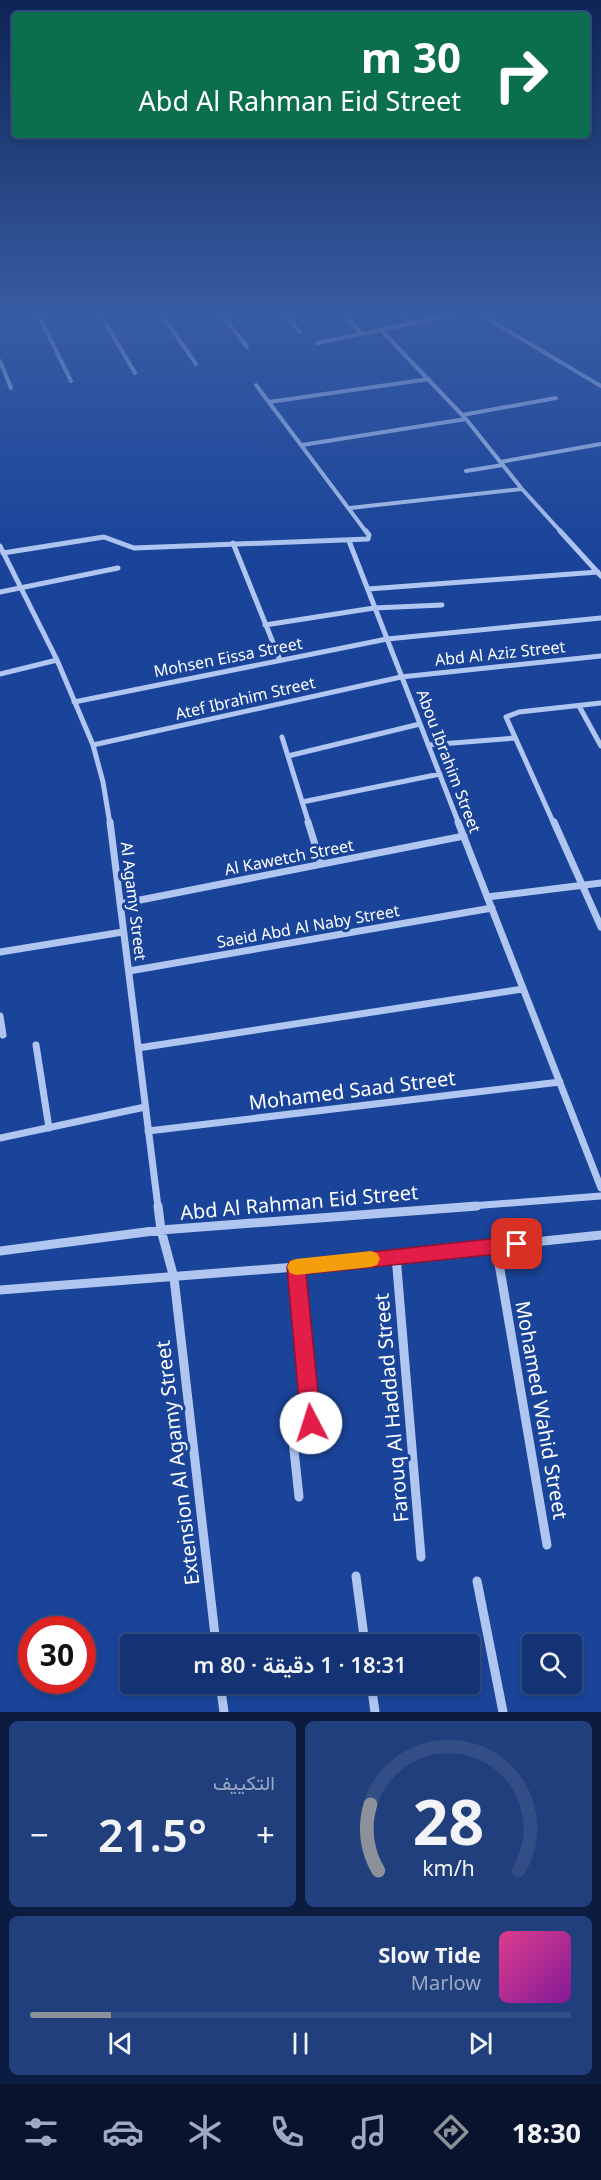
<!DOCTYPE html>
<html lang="ar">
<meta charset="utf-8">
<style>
:root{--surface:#143374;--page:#213f7c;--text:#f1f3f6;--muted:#9daac5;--line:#334e86;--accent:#8c9099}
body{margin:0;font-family:"Noto Sans",Vazirmatn,sans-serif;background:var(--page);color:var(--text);direction:rtl;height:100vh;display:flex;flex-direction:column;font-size:22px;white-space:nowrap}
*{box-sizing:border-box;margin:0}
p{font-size:20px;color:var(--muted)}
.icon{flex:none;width:33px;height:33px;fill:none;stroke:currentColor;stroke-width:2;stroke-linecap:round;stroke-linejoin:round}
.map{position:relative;height:1712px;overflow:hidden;direction:ltr}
.drawer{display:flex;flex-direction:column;gap:9px;padding:9px;background:#0b1c40;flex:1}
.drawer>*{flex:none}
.banner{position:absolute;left:12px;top:12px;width:578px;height:126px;border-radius:6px;box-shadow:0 3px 9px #0003,0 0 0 2px var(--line);direction:rtl;background:#0b6e4f;color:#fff;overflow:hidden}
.buttons{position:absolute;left:522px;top:1634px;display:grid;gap:12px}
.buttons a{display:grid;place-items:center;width:60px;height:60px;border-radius:6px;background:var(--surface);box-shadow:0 3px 9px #0003,0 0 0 2px var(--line);font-size:30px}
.speed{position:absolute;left:18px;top:1616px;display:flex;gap:12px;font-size:30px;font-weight:700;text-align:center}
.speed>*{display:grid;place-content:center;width:78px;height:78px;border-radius:50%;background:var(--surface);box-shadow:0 3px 9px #0003,0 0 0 2px var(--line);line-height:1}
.speed .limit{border:9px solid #d22;background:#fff;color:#111}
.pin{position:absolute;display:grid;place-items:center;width:51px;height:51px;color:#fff;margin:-26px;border-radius:12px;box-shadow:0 3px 9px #0006}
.me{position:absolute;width:66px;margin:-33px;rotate:355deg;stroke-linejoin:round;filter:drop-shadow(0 0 4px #0008)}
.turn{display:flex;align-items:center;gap:21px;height:126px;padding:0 30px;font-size:27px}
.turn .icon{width:78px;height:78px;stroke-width:2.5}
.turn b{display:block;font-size:42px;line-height:51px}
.big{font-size:45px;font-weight:600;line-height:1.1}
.drawer .card{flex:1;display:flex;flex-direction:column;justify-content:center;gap:9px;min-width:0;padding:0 21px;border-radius:9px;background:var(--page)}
.drawer .dial{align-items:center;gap:0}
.dial svg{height:156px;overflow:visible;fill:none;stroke:var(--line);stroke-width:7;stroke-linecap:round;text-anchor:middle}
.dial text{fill:var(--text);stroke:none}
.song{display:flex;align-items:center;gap:18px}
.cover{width:72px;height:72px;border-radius:9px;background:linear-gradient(135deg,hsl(330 70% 55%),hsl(290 70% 35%))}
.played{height:6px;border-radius:3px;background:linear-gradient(90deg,var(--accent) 15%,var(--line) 15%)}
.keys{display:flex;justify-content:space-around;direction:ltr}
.heat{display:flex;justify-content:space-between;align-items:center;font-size:33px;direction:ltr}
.drawer .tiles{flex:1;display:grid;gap:9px;grid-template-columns:1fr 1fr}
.card:last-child{grid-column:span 2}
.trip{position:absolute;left:120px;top:1634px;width:360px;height:60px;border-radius:6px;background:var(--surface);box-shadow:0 3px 9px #0003,0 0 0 2px var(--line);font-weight:600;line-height:60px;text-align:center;direction:rtl}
.dock{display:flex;height:96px;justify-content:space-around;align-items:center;background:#08142e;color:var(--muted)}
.dock .icon{width:42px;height:42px}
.dock .on{color:var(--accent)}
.dock b{font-size:27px;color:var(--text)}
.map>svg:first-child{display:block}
</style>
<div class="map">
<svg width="601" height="1712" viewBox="0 0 601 1712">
<rect width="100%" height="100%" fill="#1a449a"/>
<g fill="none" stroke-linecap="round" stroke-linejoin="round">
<path stroke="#b0c6f1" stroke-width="4" d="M37,312L71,381
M99,312L135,373
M160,312L196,364
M220,312L247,347
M282,312L300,332
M341,312L362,334
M400,312L411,323
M476,312L601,386
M381,330L466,419L522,489L562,533
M317,343L468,312
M0,361L11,388
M256,385L367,533
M269,402L429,379
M462,415L556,398
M302,445L466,419
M500,462L601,444
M466,471L503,465
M350,508L522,489"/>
<path stroke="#b0c6f1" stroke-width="5" d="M560,531L601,576
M349,541L459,824
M233,543L280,660
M0,546L57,660L93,745L103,782L110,824
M3,553L104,537L134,548L368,539L369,535L366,531
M368,589L598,572
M0,592L118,568
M265,625L374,608L442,605
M0,674L57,660
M74,702L387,639L601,618
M579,706L601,746
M282,737L309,824
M93,745L401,677L601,656
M428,745L515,738
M288,756L420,724
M302,802L440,774
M554,824L506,717L519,712L601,703"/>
<path stroke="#b0c6f1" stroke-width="7" d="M110,822L158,1207
M308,822L321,864
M458,822L601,1188
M554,822L601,927
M487,897L601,883
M120,904L464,836
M0,952L123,932
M129,971L492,908
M0,1016L3,1035
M36,1045L49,1128
M138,1048L523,989
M148,1131L560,1082
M0,1138L145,1107
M458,1207L601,1196"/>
<path stroke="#b0c6f1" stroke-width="9" d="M158,1206L161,1230L174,1278L216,1644
M496,1246L547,1545
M0,1251L161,1230L477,1206
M396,1256L421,1557
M296,1267L311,1423L309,1427L295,1428L292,1431L299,1497
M0,1290L296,1267L601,1235
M356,1576L365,1644
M477,1581L503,1712
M220,1683L224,1712
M371,1683L375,1712"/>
</g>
<linearGradient id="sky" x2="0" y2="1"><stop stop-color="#0e2555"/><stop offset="0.57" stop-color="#385ca3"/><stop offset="1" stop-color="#385ca3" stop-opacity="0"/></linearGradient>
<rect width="601" height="551" fill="url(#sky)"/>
<path fill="#e11d48" stroke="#92132f" stroke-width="1.5" d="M517,1236L523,1238L526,1244L523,1249L517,1252L306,1274L321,1423L318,1430L311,1433L304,1430L301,1423L287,1267L290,1261Z"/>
<path fill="#f59e0b" d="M371,1251L377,1253L380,1259L377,1265L371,1267L296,1275L290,1273L287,1267L290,1261L296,1259Z"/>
<g text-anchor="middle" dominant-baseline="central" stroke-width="6" stroke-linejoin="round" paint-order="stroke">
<g font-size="16" fill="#fff" stroke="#1a449a">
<text transform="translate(500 653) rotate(-6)">Abd Al Aziz Street</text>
<text transform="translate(228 657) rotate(-11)">Mohsen Eissa Street</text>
<text transform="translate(245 698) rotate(-13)">Atef Ibrahim Street</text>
<text transform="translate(449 761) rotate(69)">Abou Ibrahim Street</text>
<text transform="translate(289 857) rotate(-11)">Al Kawetch Street</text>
<text transform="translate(134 901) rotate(83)">Al Agamy Street</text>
<text transform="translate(308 926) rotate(-10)">Saeid Abd Al Naby Street</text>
</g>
<g font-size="20" fill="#fff" stroke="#1a449a">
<text transform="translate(352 1090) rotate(-7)">Mohamed Saad Street</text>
<text transform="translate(299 1202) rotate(-5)">Abd Al Rahman Eid Street</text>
<text transform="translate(391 1408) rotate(-95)">Farouq Al Haddad Street</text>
<text transform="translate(542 1410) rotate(80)">Mohamed Wahid Street</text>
<text transform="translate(177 1463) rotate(-97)">Extension Al Agamy Street</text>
</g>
</g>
</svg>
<div class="buttons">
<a><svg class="icon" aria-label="search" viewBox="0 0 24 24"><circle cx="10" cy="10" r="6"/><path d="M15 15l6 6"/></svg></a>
</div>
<div class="speed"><div class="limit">30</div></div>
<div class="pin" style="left:517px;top:1244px;background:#d93025"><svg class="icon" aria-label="arrive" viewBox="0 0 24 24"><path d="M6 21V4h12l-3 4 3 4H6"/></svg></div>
<svg class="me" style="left:311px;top:1423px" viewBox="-20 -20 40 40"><circle r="19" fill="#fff"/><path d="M0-13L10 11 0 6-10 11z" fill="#e11d48"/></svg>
<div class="trip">18:31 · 1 دقيقة · 80 m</div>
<div class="banner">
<div class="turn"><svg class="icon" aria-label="right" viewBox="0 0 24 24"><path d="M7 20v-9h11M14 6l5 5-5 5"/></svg><div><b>30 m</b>Abd Al Rahman Eid Street</div></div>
</div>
</div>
<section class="drawer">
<div class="tiles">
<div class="card dial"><svg viewBox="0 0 100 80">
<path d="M14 69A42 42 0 1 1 86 69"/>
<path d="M14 69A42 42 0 0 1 10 35" stroke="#8c9099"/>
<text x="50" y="56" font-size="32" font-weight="700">28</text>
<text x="50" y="72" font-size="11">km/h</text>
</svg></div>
<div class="card"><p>التكييف</p>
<div class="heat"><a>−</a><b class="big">21.5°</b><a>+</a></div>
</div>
<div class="card">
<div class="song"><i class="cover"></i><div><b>Slow Tide</b><p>Marlow</p></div></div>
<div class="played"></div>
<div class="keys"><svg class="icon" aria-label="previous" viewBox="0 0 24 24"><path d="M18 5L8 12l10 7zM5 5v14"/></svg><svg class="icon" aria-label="pause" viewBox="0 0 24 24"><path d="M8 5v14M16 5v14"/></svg><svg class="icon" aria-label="next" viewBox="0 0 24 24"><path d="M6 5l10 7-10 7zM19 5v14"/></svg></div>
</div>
</div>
</section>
<nav class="dock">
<b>18:30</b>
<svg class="icon on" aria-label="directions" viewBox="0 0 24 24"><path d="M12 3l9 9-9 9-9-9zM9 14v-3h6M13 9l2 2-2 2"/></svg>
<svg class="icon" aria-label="music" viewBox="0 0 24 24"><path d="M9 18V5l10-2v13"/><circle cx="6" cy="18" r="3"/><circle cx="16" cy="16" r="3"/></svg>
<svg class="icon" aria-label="phone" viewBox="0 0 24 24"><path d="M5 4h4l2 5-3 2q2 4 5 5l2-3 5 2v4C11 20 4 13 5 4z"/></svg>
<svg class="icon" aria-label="climate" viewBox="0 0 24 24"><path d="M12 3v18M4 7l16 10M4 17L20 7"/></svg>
<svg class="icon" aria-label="car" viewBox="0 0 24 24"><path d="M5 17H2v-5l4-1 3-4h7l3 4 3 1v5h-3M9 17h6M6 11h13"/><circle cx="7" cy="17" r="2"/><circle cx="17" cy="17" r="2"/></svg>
<svg class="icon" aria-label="filters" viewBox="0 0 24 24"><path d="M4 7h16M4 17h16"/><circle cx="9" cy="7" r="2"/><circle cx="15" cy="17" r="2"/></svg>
</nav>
